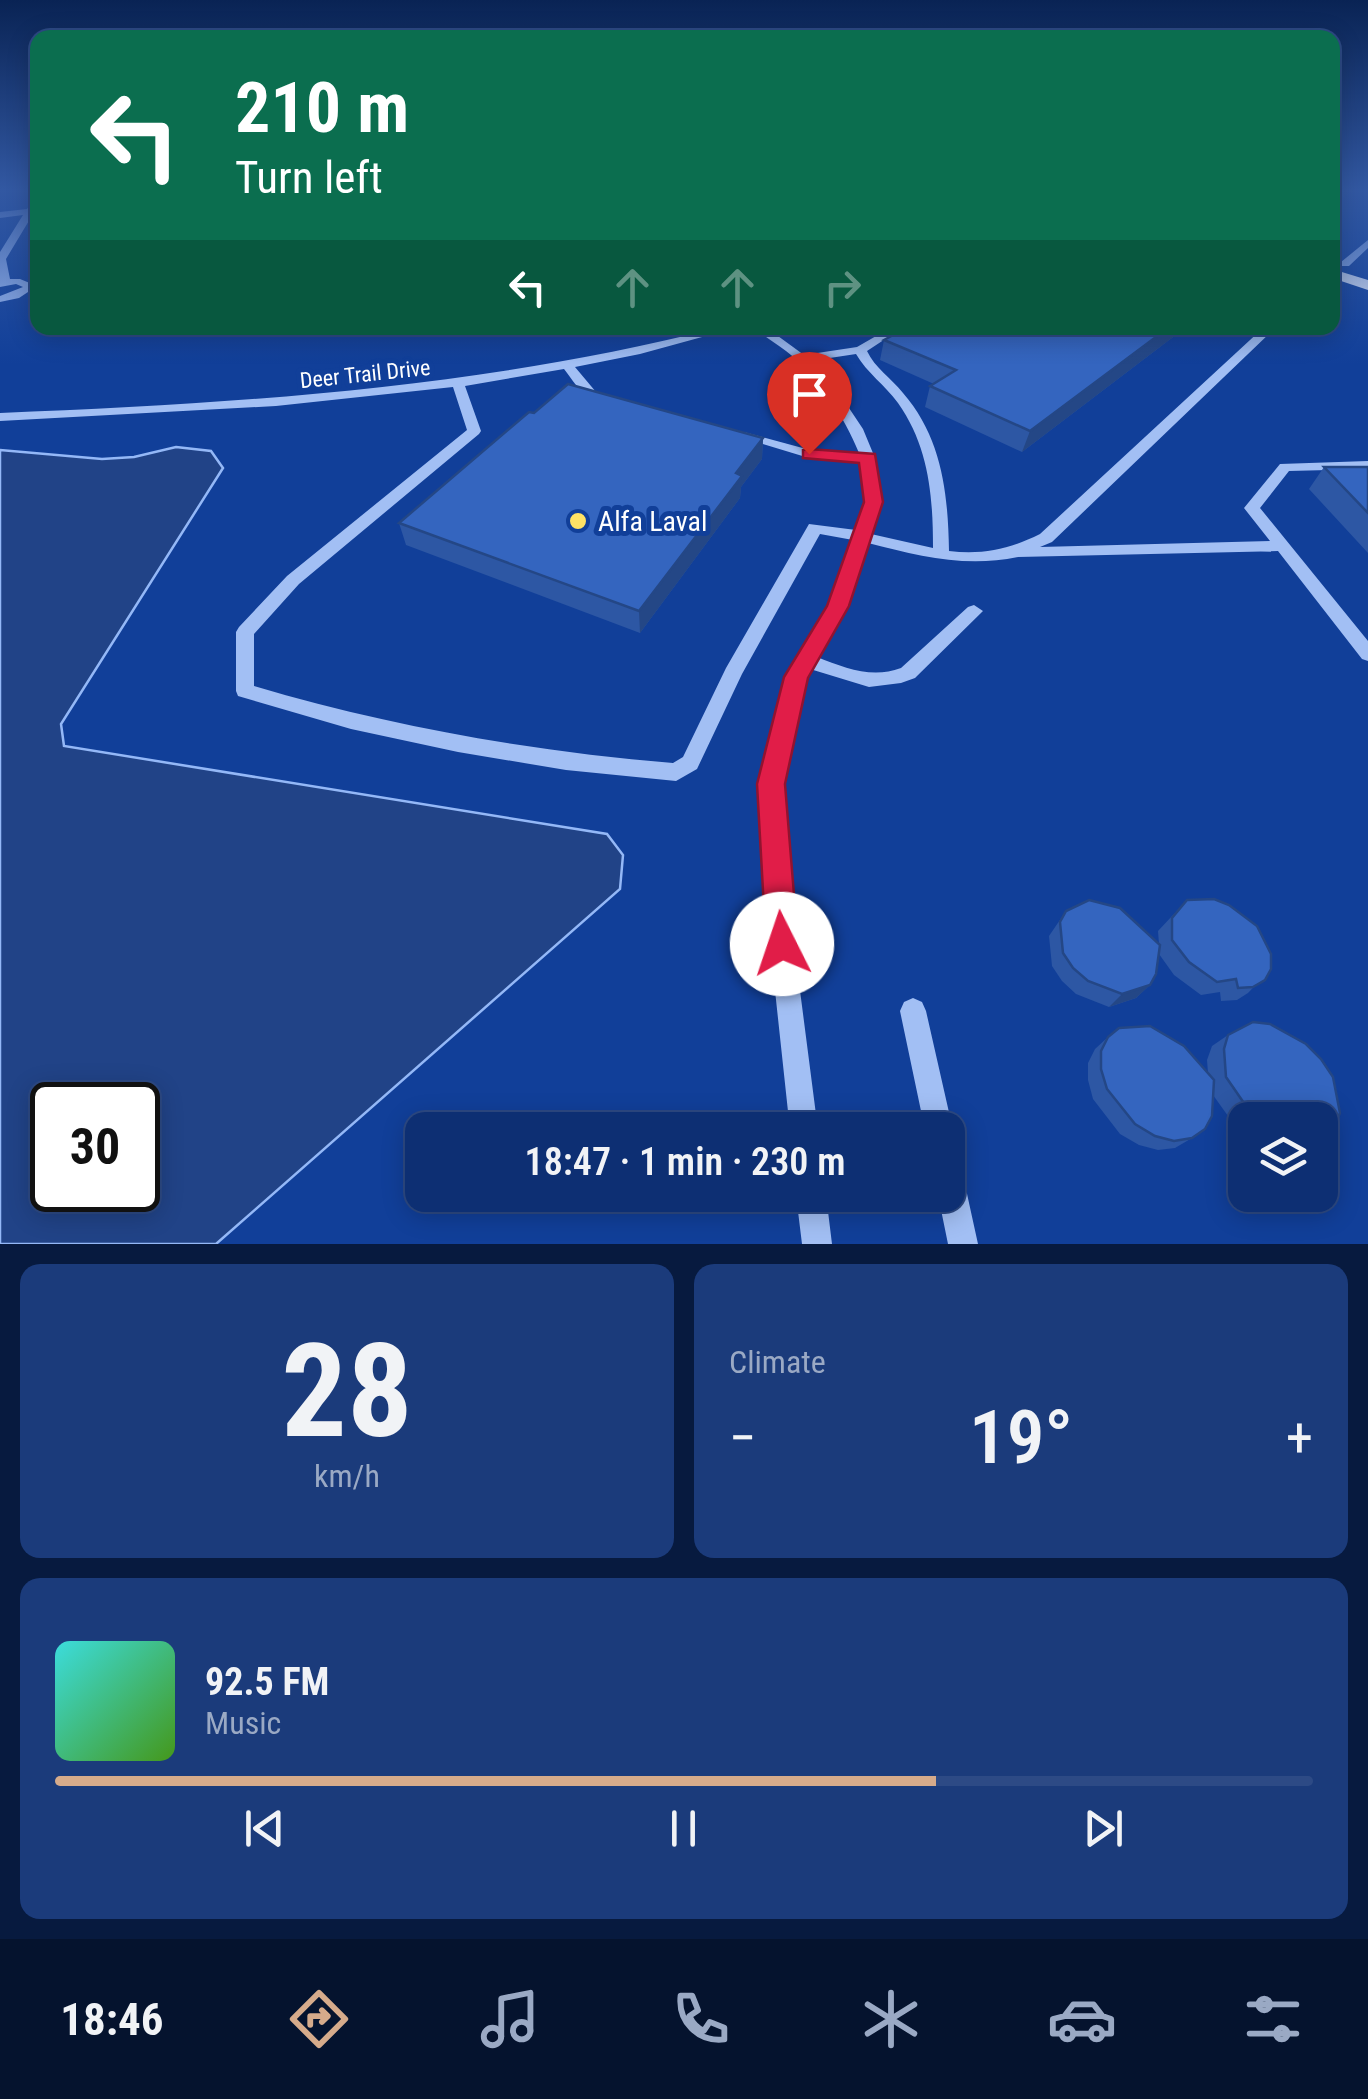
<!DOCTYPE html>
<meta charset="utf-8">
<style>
:root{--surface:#0d2f73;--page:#1b3b7b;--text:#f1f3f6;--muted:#9aa9c4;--line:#2d4a85;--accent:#d6ab8b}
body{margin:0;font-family:"Roboto Condensed",sans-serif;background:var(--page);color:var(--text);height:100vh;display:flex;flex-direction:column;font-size:38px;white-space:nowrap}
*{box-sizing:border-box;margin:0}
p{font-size:32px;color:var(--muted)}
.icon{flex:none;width:55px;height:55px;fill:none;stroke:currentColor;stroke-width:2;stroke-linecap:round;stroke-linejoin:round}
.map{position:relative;height:1244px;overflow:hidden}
.side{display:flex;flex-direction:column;gap:20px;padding:20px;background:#071a3f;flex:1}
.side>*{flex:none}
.guide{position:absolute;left:30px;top:30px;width:1310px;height:305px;border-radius:20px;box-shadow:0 5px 25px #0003,0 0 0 2px var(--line);background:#0b6e4f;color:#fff;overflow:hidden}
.controls{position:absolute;left:1228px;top:1102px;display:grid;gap:20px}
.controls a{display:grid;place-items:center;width:110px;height:110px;border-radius:20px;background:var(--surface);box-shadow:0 5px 25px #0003,0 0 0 2px var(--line);font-size:50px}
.speed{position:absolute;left:30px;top:1082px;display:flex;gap:20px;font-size:50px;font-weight:700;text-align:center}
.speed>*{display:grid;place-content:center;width:130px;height:130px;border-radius:50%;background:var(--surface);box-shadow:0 5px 25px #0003,0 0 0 2px var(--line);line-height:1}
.speed .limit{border:5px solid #111;border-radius:15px;background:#fff;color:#111}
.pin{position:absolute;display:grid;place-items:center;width:85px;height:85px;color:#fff;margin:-102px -42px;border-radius:50% 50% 50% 0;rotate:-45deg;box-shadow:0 0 10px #0007}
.pin .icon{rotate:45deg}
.me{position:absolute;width:110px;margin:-55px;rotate:356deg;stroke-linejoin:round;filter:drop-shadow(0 0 8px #0008)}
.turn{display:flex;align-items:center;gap:35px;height:210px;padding:0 40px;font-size:45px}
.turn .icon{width:130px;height:130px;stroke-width:2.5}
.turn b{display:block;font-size:70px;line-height:85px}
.lanes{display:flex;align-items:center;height:95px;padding:0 40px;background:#0003;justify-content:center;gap:50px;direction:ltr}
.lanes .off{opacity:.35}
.big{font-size:75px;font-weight:600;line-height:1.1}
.side .card{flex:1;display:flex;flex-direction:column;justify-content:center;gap:15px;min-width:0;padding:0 35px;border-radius:20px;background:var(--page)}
.side .dial{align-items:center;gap:0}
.dial b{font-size:130px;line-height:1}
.song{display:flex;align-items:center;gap:30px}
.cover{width:120px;height:120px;border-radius:15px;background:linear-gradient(135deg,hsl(180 70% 55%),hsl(100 70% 35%))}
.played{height:10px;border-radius:5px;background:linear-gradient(90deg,var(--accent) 70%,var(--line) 70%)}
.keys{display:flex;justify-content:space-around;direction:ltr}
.heat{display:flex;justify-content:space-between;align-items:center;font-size:55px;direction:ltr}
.side .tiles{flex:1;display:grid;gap:20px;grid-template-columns:1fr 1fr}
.card:last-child{grid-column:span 2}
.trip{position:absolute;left:405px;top:1112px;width:560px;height:100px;border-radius:20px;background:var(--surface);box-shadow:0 5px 25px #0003,0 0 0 2px var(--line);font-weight:600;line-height:100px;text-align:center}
.tabs{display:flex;height:160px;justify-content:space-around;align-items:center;background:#05132e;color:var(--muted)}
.tabs .icon{width:70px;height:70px}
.tabs .selected{color:var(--accent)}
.tabs b{font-size:45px;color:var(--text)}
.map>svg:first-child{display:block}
</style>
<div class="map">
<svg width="1368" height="1244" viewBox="0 0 1368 1244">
<rect width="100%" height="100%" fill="#113f99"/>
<path fill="#214387" stroke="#94b8f7" stroke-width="2.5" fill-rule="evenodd" d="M176,447L211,451L223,468L61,724L64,746L607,834L623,855L620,889L216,1244H0V450L102,459L134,457ZM52,1105H138V1190H52Z"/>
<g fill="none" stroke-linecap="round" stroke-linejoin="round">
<path fill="#a2bff4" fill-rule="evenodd" d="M38,195V213L33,214L6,259L10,279H20L37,286L19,298L0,302V296L23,287L16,284L0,287V252L23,215L0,218V212L27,209Z
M1368,240V248L1349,266H1341V262Z
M717,328H735L640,354L575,367L596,392L608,395V401C585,402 577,386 564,369L465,386L481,431L479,434L299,584L254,634V686C392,727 531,751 673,763L683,757L726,668L809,524L856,530L866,502L861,462L809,458L737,436L744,432L810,450L859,453C844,416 818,376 786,351C776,343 763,336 755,328H767L804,355L857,347L890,328H902L867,351C875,368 891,378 903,393C942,438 948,493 949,551C983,555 1010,549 1040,534L1263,328H1275L1052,542L1040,547L1270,541L1244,508L1280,464L1368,461V469L1289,471L1260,508L1368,641V661L1362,659L1278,551L1018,557C965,568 919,556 868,543L847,606L817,657C845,668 872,679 901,668L968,607L974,605L983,611L915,678L901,683L869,687L810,669L805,678L781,784L794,944L818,1130H790L770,944L761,784L787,677L830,606L853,540L820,534L742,674L697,769L676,781L566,770L458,752L351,729L238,696L236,691V632L239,627L287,576L467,430L453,387L276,406L0,421V413C245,403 479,388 717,328ZM856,354C867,373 885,385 898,403C929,447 933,496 933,548L871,534L882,502L875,458L863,429L837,390L810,361Z
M913,998L922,1002L926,1011L953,1130L948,1140V1130H925L900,1011L904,1002Z
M948,1157L958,1161L962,1171L978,1244H948L938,1195H948Z
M796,1195H826L832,1244H802Z"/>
<path fill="#eff4ff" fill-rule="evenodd" d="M1332,269L1368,280V290L1332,278Z"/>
</g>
<path fill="#2d57a4" d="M906,328H1185L1022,452L925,407L930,386L934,384L880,360L884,340Z
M534,413L763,438L762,459L741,487L740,498L640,633L406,545L399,523Z
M1324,467H1368V553L1309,489Z
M1187,900L1271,969L1248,993L1237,1000L1221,1001L1220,992L1201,995L1174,975L1159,954L1150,985L1136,998L1109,1007L1076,994L1062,981L1052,966L1049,936L1066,911L1159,944L1158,931Z
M1228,1035L1320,1120H1245V1128L1228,1116L1213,1095L1192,1138L1175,1148L1158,1150L1139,1145L1120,1134L1093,1099L1088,1080V1063L1095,1049L1108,1037L1208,1073L1207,1060L1212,1046Z"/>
<path fill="#244786" d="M1339,190H1353L1332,206V195Z
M1168,328H1185L1022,452L1030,431Z
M763,438L762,459L741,487L740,498L640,633L639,611L736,473Z
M1150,985L1136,998L1109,1007L1122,994Z"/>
<path fill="#3465bf" stroke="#244786" stroke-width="2.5" d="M906,328H1168L1030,431L930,386L956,370L884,340Z
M568,384L763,438L736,473L742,476L639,611L399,523L529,412L534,413Z
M1324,467H1368V513Z
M1214,899L1229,905L1257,926L1271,954V969L1265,980L1253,987L1238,988L1236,979L1217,982L1189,962L1172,940V918L1187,900Z
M1089,900L1120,908L1160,945L1156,974L1150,985L1122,994L1088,981L1073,968L1063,953L1060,922L1066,911Z
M1253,1022L1270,1024L1306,1044L1321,1059L1333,1077L1340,1113L1334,1127L1322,1136H1320V1120H1266L1246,1106L1226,1077L1224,1049L1228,1035Z
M1150,1026L1184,1046L1214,1080L1212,1116L1205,1129L1192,1138L1174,1141L1155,1136L1135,1124L1107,1089L1101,1069V1051L1108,1037L1119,1028Z"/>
<linearGradient id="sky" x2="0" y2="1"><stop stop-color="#092354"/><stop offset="0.52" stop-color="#3258a2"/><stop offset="1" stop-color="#3258a2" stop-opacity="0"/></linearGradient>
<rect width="1368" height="364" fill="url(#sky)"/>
<path fill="#e11d48" stroke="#92132f" stroke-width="2.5" d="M809,449L875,454L883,502L849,606L808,678L785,784L798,944L793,955L782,959L771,955L766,944L757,784L784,677L827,606L864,502L859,463L803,458V450Z"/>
<circle fill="#ffe265" stroke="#113f99" stroke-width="4" cx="578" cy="521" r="10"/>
<g text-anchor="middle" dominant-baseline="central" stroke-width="10" stroke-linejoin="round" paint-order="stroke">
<g font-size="22" fill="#fff" stroke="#113f99">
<text transform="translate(365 374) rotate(-6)">Deer Trail Drive</text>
</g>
<g font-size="28" fill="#fff" stroke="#113f99" text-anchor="start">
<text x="598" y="521">Alfa Laval</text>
</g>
</g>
</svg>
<div class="controls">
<a><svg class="icon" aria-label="layers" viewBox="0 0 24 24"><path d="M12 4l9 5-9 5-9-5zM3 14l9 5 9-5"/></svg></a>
</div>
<div class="speed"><div class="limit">30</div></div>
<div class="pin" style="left:809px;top:454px;background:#d93025"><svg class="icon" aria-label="arrive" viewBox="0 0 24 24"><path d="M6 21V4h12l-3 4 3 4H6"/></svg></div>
<svg class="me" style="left:782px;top:944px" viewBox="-20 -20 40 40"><circle r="19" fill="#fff"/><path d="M0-13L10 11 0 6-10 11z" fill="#e11d48"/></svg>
<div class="trip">18:47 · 1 min · 230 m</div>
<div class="guide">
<div class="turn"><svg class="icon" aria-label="left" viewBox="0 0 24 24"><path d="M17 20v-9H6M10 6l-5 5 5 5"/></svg><div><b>210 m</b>Turn left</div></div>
<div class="lanes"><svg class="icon" aria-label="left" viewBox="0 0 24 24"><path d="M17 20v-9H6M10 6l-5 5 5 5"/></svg><svg class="icon off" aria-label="ahead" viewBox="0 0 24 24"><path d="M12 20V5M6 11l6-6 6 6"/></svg><svg class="icon off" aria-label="ahead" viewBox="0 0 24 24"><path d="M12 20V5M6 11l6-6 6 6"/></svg><svg class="icon off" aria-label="right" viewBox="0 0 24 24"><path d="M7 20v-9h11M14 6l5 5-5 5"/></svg></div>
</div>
</div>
<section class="side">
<div class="tiles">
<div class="card dial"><b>28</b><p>km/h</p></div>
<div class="card"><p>Climate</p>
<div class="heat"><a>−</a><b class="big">19°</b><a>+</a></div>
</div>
<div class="card">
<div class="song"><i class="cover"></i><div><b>92.5 FM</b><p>Music</p></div></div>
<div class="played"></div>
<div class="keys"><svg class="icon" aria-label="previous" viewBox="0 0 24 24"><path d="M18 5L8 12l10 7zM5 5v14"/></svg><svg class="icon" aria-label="pause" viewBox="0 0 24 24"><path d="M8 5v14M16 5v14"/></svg><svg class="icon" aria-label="next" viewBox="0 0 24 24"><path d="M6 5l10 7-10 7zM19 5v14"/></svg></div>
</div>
</div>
</section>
<nav class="tabs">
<b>18:46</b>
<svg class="icon selected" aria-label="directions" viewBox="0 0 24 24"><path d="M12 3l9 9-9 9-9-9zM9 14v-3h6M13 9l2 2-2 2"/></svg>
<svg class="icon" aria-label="music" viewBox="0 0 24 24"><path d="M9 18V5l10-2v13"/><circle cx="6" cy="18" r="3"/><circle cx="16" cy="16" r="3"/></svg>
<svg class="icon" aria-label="phone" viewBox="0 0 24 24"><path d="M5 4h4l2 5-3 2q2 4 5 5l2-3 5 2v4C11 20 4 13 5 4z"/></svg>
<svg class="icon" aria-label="climate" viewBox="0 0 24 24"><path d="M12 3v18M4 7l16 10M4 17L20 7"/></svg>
<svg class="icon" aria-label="car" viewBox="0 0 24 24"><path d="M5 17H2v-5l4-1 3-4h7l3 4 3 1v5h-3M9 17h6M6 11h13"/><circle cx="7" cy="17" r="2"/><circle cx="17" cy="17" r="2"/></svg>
<svg class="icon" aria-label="filters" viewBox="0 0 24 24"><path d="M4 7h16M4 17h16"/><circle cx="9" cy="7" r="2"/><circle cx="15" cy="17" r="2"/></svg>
</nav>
